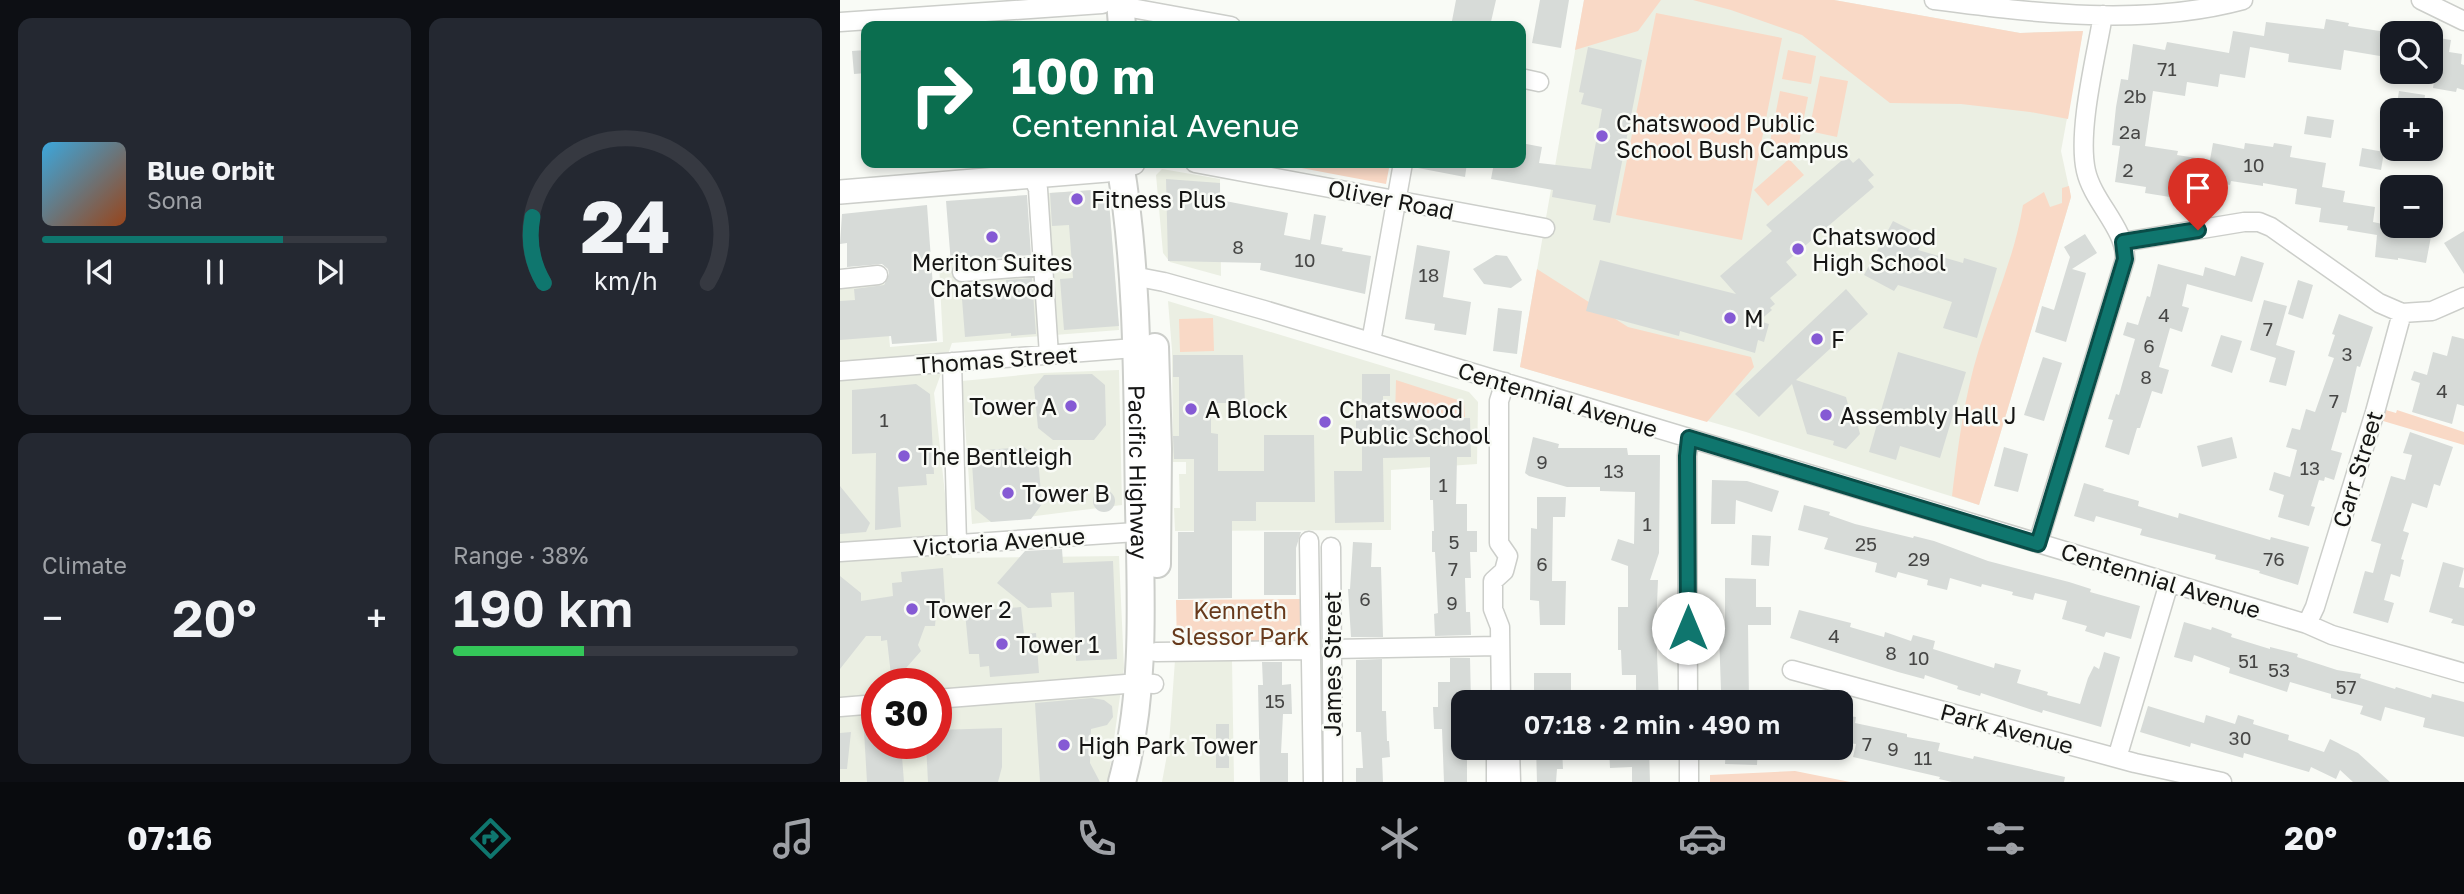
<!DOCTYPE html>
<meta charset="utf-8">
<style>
:root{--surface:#171b24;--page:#242831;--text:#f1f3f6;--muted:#9ea1a6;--line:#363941;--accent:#0f766e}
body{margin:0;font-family:"Golos Text",sans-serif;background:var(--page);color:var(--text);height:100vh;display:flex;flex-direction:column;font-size:26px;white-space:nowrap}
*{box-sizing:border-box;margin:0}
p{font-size:23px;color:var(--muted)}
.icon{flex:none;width:38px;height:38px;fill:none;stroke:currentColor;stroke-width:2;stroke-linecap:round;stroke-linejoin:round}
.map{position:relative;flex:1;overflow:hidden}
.drawer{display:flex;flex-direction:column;gap:18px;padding:18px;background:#0d0f14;width:840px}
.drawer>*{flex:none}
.hud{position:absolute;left:21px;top:21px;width:665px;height:147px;border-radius:14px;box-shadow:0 4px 10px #0003;background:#0b6e4f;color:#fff;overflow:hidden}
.fabs{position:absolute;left:1540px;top:21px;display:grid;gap:14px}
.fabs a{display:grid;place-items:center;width:63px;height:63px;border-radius:14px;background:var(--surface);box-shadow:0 4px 10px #0003;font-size:35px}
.speed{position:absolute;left:21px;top:668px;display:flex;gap:14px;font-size:35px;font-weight:700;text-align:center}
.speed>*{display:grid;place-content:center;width:91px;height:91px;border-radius:50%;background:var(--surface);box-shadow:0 4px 10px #0003;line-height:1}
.speed .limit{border:10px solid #d22;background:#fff;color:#111}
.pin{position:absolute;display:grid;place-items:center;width:60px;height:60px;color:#fff;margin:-72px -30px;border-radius:50% 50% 50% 0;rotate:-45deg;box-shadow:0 0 7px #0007}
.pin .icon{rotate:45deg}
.me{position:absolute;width:77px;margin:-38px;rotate:0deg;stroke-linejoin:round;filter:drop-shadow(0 0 5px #0008)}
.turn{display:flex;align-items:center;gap:24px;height:147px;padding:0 35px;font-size:32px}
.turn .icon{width:91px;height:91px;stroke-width:2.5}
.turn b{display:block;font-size:49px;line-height:60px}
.big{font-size:52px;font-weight:600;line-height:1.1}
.drawer .card{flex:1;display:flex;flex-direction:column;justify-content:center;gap:10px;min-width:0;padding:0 24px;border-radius:14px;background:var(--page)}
.drawer .dial{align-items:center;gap:0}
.dial svg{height:182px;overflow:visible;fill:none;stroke:var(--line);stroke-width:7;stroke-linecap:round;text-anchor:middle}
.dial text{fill:var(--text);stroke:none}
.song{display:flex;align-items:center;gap:21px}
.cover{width:84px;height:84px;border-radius:10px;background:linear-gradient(135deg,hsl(200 70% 55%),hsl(20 70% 35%))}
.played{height:7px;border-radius:4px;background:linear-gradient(90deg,var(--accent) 70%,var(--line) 70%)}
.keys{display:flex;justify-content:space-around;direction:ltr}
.heat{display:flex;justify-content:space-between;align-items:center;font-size:38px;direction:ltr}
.charge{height:10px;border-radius:5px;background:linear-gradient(90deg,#34c759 38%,var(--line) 0)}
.drawer .tiles{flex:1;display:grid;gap:18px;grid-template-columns:repeat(2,1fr)}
.trip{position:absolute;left:611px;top:690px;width:402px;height:70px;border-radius:14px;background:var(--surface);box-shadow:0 4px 10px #0003;font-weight:600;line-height:70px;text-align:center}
.tabs{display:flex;height:112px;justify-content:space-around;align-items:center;background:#090b0e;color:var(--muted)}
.tabs .icon{width:49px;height:49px}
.tabs .active{color:var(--accent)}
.tabs b{font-size:32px;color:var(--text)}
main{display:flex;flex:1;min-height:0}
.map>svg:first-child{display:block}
</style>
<main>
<section class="drawer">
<div class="tiles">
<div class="card">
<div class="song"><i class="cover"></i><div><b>Blue Orbit</b><p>Sona</p></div></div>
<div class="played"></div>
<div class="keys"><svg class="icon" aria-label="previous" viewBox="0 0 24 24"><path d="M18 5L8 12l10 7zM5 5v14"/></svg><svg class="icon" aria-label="pause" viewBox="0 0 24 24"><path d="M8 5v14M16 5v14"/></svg><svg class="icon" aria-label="next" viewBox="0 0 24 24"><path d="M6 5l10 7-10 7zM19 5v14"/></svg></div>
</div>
<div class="card dial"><svg viewBox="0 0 100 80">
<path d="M14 69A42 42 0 1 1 86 69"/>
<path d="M14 69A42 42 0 0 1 9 40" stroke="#0f766e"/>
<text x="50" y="56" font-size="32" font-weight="700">24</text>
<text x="50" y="72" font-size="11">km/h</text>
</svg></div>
<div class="card"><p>Climate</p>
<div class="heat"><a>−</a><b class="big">20°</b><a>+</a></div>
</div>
<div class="card"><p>Range · 38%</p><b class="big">190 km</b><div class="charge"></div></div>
</div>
</section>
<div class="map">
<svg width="1624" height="782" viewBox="0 0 1624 782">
<rect width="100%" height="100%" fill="#f9fbf6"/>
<path fill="#ebefe3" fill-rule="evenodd" d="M744,0H994L1180,33L1243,31L1221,151L1231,197L1139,505L906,432L680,367Z
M322,169L380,179L381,276L330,262L323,253L316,175Z
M268,189L279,330L112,343L94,393L112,558L279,556L284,668L268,782H0V284L44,279L50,347L103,342L99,265L198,258L193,194ZM37,684H96V744H37Z
M328,301L629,392L638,402L637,464L551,470V530L335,531L334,508H340L339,474H346V462H333L332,350Z
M279,370L282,505L132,524L122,381L202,373Z
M335,660H392L394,782H322L329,744Z"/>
<path fill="#f9d9c6" d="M744,0H821L798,31L735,50Z
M853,0H994L1180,33L1243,31L1228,119L1190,112L1121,104L1050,103L962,35L891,10Z
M816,13L942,38L902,240L776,215Z
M948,50L976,56L971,84L942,79Z
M980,76L1008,81L997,137L969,131Z
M940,91L968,97L957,153L929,147Z
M949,159L964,175L928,206L914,190Z
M457,163H550L546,184L456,167Z
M1229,186L1231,197L1139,505L1112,496C1118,446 1124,397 1139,349C1154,301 1175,255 1183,205L1204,192L1210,207L1222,203V188Z
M697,269L788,327L911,357L914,367L867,422L680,367Z
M373,318L374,351L340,352L339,319Z
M556,380L624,402L625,417L555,418Z
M1536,407L1556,413L1557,410L1624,432V445L1533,418Z
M464,599V647L337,648L336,600Z
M955,771L1010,782H870V775Z"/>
<path fill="#d7dbd8" d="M616,0H656L650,26H611Z
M700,0H729L721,48L692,43Z
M1486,19L1509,23L1508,26L1552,33V58L1504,50L1501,70L1448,62L1449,54L1410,47L1405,78L1380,74L1378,87L1347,82L1345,96L1313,91L1305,146L1338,151L1337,155L1370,160L1373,143L1404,149L1405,143L1433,147L1434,143L1452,146L1450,157L1486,163L1482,187L1505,191L1503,202L1535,207L1533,222L1552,226H1593L1586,263L1558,258V260L1535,257L1537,235L1507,230L1508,226L1479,222L1481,208L1455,204L1457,189L1423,183V186L1391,181L1390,185L1361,180L1359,195L1331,191L1330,197L1305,193L1306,187L1275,182L1280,146L1272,145L1276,107L1281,79L1288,80L1293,44L1325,50L1327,42L1389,53L1393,31L1424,36L1426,22L1484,29Z
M1599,38L1611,40L1609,52L1622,54L1621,64L1624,65V90L1617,88L1616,92L1593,88L1597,63L1591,62V42L1598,43Z
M748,47L802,60L770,223L753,220L756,205L712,197L713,190L651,179L654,163H681V143L702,147L699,163L751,169L762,109L741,104L744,93L739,92Z
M26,50V73L14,74L12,51Z
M1559,91L1585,95L1583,110H1556Z
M1467,116L1494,120L1491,138L1464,134Z
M1522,148L1544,152L1541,170L1519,166Z
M1007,156L1013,163L1019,158L1034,175L1028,180L1034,187L946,262L957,275L930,298L935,304L930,308L932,310L919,321L929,324L924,342L918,340L915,353L840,331L839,336L746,311L760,260L896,294L880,276L932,231L926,225Z
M579,163H627L625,177L578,168Z
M326,179L380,183V200L448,213L444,235L470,240L474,214L486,216L481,244L503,248L502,251L531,256L525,294L420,270L421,263L328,261Z
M268,189L279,326L224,330L220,279L233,278L229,225L212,226L210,193Z
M187,195L191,255L121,261L111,264L106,201Z
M87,205L97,341L52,344L51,336L0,340V301L15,300L14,289L44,285L49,274L48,269L42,264L7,267V243L0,244L2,214Z
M1053,221L1085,237L1078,250L1123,263L1124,258L1157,268L1137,338L1103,328L1112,302L1058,285L1054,291L1024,275Z
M1624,231V274L1604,243Z
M1245,234L1257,253L1232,269L1246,273L1226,342L1195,332L1202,306L1214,310L1230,257L1224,247Z
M577,245L610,251L603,297L631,302L626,335L594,330L595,324L565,319Z
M656,255L667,256L682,280L671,288L644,284L633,269Z
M1401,256L1424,263L1412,302L1347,284L1342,306L1349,308L1342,332L1330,328L1319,367L1329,370L1322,394L1312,391L1300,428H1297L1289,455L1265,447L1273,420L1268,419L1276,394L1279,395L1295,339L1283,335L1287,322L1298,325L1307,296L1310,297L1318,264L1363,276L1365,267L1395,276Z
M192,278L196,334L171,336V333L125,337L122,299L156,297V287L167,286L166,280Z
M1458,280L1473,285L1463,319L1448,314Z
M1006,289L1028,314L956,380L1006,397L1012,420L1016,419L1020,434L1006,449L993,445L994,441L967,434L952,384L919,417L895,394Z
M1424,300L1447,306L1436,345L1455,351L1446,386L1429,382L1436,358L1410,350Z
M658,308L682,311L677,354L653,351Z
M1499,314L1533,327L1520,367L1517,366L1506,413L1502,412L1491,450L1502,453L1494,480L1485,477L1484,481L1479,480L1471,506L1475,507L1469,526L1438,517L1444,495L1429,490L1434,472L1450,477L1457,450L1446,447L1452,428L1460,430L1466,409L1475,412L1494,358L1488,356L1495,335L1492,334Z
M1381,335L1402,341L1392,373L1371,366Z
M1612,336L1624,339V406L1617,404L1612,424L1572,412L1580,383L1571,380L1574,371L1587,375L1593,352L1607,356Z
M1058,352L1126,372L1100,458L1060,446L1056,460L1029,452Z
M333,355H403L405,403H371V433L378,434V471H424V435H474L475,502H416V521H392V598L338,599V532H354V459H334L333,436H339V377H333Z
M1203,357L1222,363L1204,421L1184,415Z
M252,374L265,385L266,425L254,440H213L198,428L194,387L204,375Z
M522,374H550V396H543V420L630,418L631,457H617L616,504H627V531H637V552H630L631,578H625L626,612H630L631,635L595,636L594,614L598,613L595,552H592V531H594L593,500H590V457L543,458L544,522L495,523L494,471H522V433H516V415H522Z
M76,384L90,394L94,474H86L87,485L58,487L61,527L35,530L36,453L12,454V390Z
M1570,432L1613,447L1600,486L1594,484L1587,508L1572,503L1563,531L1569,533L1561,559L1564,560L1560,577L1551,574L1544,600L1554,603L1548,623L1513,613L1525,571L1533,573L1541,544L1531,541L1551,476L1565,480L1572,455L1563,453Z
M693,437L719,444L718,448H787L788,455H820L819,553L810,580H818L816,629L819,702H796V675H782L781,650H778V607H788V566L771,560L778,539L794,544L795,492L760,491V487H727L689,476L685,473Z
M1392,437L1397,458L1362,467L1357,446Z
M184,447L198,459L202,504L191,519L151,522L135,509L132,463L146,450Z
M1164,447L1188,454L1178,492L1154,486Z
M872,480L907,481L939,491L932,512L896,500L895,524H871Z
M1244,483L1264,489L1263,491L1299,501L1298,506L1338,518L1339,513L1430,540L1431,537L1469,547L1458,585L1419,573L1420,571L1375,559L1376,555L1300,535L1302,529L1256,516L1254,522L1234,516Z
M0,486L30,523L26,532L0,534Z
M253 501a11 11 0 1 1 22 0a11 11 0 1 1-22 0Z
M697,497H726L725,517H713L712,581H726L725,625H700L699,601L690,600L691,528L697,529Z
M964,505L990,512L989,515L1015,524L1073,538L1074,536L1094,541L1148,561L1229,582L1251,589L1250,592L1300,606L1291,639L1266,632L1264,637L1245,631L1247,626L1222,619L1227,601L1195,593L1193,600L1172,595L1173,592L1142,584L1141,587L1110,578L1107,590L1087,585L1088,580L1058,572L1056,578L1035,572L1037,563L984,549L988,538L958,530Z
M424,532H461L456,548V595H424Z
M912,535L931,536L929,566L911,565Z
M513,542L532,543L531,567H541L543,637H511L508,589H510Z
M222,549L223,563L273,561L277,659L236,661L234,592L211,593L212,607L188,608L157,583L185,551Z
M1603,562L1624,568L1619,587L1624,588V626L1611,623L1613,619L1589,612Z
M103,568L106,615H96L95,626H85L78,645L81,651L52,684L47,640L41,641V636H26L0,669V576L21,593V601L53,596L52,583L62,582L61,572Z
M885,578L916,579V607H931V625H908L909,702H885L886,690H881L879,634H885Z
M181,607L184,634L196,633L199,673L150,677L149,666L140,667L139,654H129L125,612Z
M959,610L1011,623L1010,627L1044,637L1045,632L1071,641L1073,635L1095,641L1093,649L1154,668L1155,663L1181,670L1177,683L1208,692L1207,695L1240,704L1248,678L1254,666L1259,669L1264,652L1280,657L1261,727L1203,710L1202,713L1141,693L1140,696L1117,689L1118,686L1085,675L1084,679L1058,672L950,638Z
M1344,622L1371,630L1372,627L1392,634L1391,637L1430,649V647L1458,654L1457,657L1497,670L1521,674L1520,678L1555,689L1556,687L1591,698L1592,694L1624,702V737L1583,727L1585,718L1545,707L1541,721L1520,714L1523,706L1491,698V694L1450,682L1447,692L1389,673L1390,668L1354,655L1352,662L1334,657Z
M610,658H630L631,702H623V747H627V782H604L602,729H594L593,707H598V682H610Z
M542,659V711H546L547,741H549L550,757L542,758L543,782H516V768H523L521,732H516V660Z
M422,662H442V685L451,684L452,714H443L441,753H448V782H420L418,685H423Z
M694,673H731V694H694Z
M252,698L264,700L272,706L273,717L267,725L251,729L250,763L260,782H200L195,703Z
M1308,706L1364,723L1366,715L1395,724L1398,715L1414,720L1413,724L1449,735L1448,740L1484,752L1490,739L1518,753L1550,782H1513L1500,770L1496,779L1471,767L1469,772L1404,753L1403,758L1351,743L1350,747L1300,732Z
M1001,715L1016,717L1015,723L1067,734V737L1100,743L1098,751L1133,759L1134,756L1225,777L1224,782H1112L1099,779L1100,777L1013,757L1016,744L1001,742Z
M376,724H389V768H376Z
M162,728V767L158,782H88L86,744H96V730Z
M37,730V744H61L64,782H27L24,731Z
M11,732L7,769H0V733Z
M696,747H722L723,769H717L716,782H697Z
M769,747H809L810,782H792V767L770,768Z
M886,747H918L917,765L885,764Z"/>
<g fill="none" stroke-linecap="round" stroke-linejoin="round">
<g stroke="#ccceca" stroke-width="21">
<path id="minor" d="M1094,0C1195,13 1303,27 1403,0
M1581,0L1624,21
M280,6L391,26
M0,22L262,4
M681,78L699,82
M187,163L198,189L209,355
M355,163L705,228
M1283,242L1404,222H1419L1431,227L1539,303L1562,313L1592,311L1624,297
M122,272L202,266
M293,276L324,282L424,310L1467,624L1492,635L1624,673
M0,279L38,275
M531,342L563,163
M112,362L117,543
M0,371L307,347
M469,541L473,782
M1198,543L1285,259C1286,229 1253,202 1246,171C1237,131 1256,57 1263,15
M491,547L493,782
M0,552L311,531
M1467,624L1475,607L1535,412L1562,313
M492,649L658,646
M316,652L471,650
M952,670L1295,763L1382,782
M96,699L298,683L314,684
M661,702L660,627L653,609V581L664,571L668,556L659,543V401L665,382
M848,702L847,456L849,438
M0,707L37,704
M670,747L671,782
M849,747V782
M1277,758L1329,583
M656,782V747"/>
</g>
<g stroke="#ccceca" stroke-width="26">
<path id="major" d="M0,192L267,170L293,163"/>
</g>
<g stroke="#ccceca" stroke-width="30">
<g id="highway">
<path d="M280,0L282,26"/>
<path id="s1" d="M280,163C299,277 297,392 299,507C301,598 306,693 282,782"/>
<path d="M315,347L318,449L317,564"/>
</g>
</g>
<use href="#minor" stroke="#fff" stroke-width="18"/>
<use href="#major" stroke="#fff" stroke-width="23"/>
<use href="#highway" stroke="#fff" stroke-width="26"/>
</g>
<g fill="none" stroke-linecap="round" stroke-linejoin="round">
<g stroke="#0a4d48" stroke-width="18">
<path id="route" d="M848,628L847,456L849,438L1198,544L1285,259L1283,242L1358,230"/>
</g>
<use href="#route" stroke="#0f766e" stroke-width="12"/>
</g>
<g fill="#855ad4" stroke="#f9fbf6" stroke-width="2.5">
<circle cx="762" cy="136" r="7"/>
<circle cx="237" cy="199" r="7"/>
<circle cx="152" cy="237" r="7"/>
<circle cx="958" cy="249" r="7"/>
<circle cx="890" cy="318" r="7"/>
<circle cx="977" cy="339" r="7"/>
<circle cx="231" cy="406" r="7"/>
<circle cx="351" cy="409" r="7"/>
<circle cx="986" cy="415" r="7"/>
<circle cx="485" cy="422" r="7"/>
<circle cx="64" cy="456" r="7"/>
<circle cx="168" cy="493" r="7"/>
<circle cx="72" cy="609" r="7"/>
<circle cx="162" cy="644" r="7"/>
<circle cx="224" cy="745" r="7"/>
</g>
<g text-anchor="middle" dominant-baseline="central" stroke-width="5" stroke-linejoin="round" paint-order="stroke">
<g font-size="19" fill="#464645">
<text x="1327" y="68">71</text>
<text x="1295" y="95">2b</text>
<text x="1290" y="131">2a</text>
<text x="1414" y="164">10</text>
<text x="1288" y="169">2</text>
<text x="398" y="246">8</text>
<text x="465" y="259">10</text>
<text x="589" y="274">18</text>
<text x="1324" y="314">4</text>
<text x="1428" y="328">7</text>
<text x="1309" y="345">6</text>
<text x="1507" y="353">3</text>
<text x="1306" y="376">8</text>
<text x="1602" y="390">4</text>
<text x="1494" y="400">7</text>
<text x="44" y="419">1</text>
<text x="702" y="461">9</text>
<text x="1470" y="467">13</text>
<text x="774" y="470">13</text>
<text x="603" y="484">1</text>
<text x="807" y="523">1</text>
<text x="614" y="541">5</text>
<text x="1026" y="543">25</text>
<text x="1079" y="558">29</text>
<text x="1434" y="558">76</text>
<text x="702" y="563">6</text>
<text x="613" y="568">7</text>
<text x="525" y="598">6</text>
<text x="612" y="602">9</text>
<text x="994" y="635">4</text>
<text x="1051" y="652">8</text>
<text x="1079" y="657">10</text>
<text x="1408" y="660">51</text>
<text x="1439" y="669">53</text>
<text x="1506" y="686">57</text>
<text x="435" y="700">15</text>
<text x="1400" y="737">30</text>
<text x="1027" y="743">7</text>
<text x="1053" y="748">9</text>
<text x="1083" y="757">11</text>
</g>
<g font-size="23" fill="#151514" stroke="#f9fbf6" text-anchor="start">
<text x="776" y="123">Chatswood Public<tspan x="776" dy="26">School Bush Campus</tspan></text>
<text x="251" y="199">Fitness Plus</text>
<text x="972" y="236">Chatswood<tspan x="972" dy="26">High School</tspan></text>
<text x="152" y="262" text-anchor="middle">Meriton Suites<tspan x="152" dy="26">Chatswood</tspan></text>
<text x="904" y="318">M</text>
<text x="991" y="339">F</text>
<text x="217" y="406" text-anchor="end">Tower A</text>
<text x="365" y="409">A Block</text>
<text x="499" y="409">Chatswood<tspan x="499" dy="26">Public School</tspan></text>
<text x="1000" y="415">Assembly Hall J</text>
<text x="78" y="456">The Bentleigh</text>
<text x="182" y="493">Tower B</text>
<text x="86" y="609">Tower 2</text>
<text x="176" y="644">Tower 1</text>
<text x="238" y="745">High Park Tower</text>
</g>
<g font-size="23" fill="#151514" stroke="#f9fbf6">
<text transform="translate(551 199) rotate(11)">Oliver Road</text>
<text transform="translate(157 359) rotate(-4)">Thomas Street</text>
<text transform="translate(718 399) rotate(17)">Centennial Avenue</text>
<text transform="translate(1517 469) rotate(-73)">Carr Street</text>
<text stroke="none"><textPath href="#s1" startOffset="310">Pacific Highway</textPath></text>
<text transform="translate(159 541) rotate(-4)">Victoria Avenue</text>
<text transform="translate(1321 580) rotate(17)">Centennial Avenue</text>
<text transform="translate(492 664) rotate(-90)">James Street</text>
<text transform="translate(1167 728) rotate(15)">Park Avenue</text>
</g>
<g font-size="23" fill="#67391b" stroke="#f9fbf6">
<text x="400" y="610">Kenneth<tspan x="400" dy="26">Slessor Park</tspan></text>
</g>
</g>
</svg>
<div class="fabs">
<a><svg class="icon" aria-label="search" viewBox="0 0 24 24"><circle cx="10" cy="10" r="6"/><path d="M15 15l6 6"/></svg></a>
<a>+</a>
<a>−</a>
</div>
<div class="speed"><div class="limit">30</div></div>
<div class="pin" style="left:1358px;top:230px;background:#d93025"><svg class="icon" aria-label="arrive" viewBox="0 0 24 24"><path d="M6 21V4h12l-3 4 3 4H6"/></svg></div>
<svg class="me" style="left:848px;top:628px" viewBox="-20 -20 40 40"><circle r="19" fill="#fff"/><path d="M0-13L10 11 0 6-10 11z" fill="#0f766e"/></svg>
<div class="trip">07:18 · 2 min · 490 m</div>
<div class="hud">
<div class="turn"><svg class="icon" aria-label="right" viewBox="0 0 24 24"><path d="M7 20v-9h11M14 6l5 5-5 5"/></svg><div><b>100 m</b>Centennial Avenue</div></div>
</div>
</div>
</main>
<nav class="tabs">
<b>07:16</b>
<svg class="icon active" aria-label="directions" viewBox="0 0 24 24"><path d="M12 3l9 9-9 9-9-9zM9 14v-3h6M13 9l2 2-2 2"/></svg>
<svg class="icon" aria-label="music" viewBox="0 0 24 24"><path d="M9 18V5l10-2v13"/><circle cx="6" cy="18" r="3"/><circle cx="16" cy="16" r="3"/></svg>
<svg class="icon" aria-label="phone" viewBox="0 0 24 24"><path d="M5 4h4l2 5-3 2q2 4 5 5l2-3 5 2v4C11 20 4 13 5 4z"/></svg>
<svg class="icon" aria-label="climate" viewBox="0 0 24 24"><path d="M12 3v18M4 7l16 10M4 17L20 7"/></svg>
<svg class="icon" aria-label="car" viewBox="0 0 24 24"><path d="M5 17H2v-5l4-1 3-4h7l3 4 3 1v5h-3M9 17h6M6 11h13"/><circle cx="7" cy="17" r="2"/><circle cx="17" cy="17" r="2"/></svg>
<svg class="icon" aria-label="filters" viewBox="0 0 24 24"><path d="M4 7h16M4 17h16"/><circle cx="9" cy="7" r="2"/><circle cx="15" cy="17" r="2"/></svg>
<b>20°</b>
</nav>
